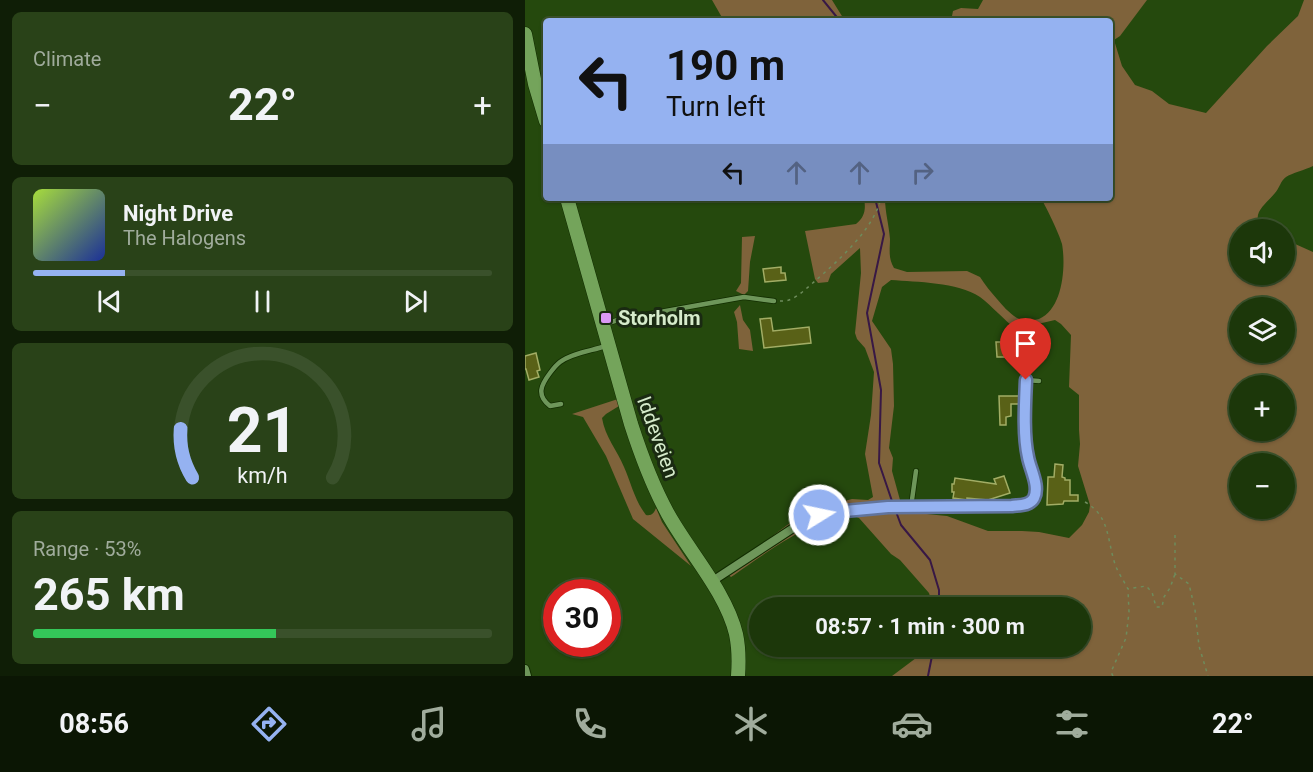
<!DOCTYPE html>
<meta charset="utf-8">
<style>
:root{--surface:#1c370a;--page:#294218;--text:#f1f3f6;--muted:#a0ac9c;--line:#3a512b;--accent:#95b2f1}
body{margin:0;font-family:Roboto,sans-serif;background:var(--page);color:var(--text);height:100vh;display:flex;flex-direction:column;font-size:22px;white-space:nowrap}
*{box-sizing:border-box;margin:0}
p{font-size:20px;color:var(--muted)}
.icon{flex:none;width:33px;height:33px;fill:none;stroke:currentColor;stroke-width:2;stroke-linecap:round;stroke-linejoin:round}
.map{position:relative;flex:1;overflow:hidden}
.sheet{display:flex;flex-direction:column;gap:12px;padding:12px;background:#0f1e06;width:525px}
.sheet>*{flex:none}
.banner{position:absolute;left:18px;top:18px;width:570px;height:183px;border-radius:6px;box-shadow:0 2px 4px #0004,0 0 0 2px var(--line);background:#95b2f1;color:#111;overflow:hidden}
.fabs{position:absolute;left:704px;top:219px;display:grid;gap:12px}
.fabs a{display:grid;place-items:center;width:66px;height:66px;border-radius:50%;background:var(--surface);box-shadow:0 2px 4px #0004,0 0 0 2px var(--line);font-size:30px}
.speed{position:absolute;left:18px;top:579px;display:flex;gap:12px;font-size:30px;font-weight:700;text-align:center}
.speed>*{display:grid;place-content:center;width:78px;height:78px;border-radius:50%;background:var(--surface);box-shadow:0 2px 4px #0004,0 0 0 2px var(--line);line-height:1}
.speed .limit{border:9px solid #d22;background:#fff;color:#111}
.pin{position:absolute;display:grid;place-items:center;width:51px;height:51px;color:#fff;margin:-62px -26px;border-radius:50% 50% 50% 0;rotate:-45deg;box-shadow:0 0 6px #0007}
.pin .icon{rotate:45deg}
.me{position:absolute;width:66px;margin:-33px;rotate:80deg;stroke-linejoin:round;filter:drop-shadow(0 0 4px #0008)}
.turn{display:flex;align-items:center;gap:21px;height:126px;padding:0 24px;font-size:27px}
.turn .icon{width:78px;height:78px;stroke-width:2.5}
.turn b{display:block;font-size:42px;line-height:51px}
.lanes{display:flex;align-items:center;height:57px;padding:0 24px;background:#0003;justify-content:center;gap:30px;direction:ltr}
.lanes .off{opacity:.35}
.big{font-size:45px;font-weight:700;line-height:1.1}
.sheet .widget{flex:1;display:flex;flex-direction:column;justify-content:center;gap:9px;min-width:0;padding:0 21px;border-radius:9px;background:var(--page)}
.sheet .dial{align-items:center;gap:0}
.dial svg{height:156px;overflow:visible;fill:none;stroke:var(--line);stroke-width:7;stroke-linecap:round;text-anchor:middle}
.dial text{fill:var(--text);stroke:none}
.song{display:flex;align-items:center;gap:18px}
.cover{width:72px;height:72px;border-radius:9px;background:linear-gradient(135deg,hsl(80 70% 55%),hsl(230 70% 35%))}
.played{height:6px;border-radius:3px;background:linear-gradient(90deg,var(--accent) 20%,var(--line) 20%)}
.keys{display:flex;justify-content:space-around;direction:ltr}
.heat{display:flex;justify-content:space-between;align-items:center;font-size:33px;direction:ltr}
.charge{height:9px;border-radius:4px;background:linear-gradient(90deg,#34c759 53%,var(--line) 0)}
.trip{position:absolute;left:224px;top:597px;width:342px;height:60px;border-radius:30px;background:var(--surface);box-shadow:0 2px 4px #0004,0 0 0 2px var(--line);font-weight:700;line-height:60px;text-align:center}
.dock{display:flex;height:96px;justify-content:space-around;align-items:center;background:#0b1604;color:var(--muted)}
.dock .icon{width:42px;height:42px}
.dock .current{color:var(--accent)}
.dock b{font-size:27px;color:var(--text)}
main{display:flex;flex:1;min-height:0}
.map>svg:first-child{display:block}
</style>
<main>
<section class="sheet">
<div class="widget"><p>Climate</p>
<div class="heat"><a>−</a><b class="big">22°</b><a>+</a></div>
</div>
<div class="widget">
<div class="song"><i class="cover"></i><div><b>Night Drive</b><p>The Halogens</p></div></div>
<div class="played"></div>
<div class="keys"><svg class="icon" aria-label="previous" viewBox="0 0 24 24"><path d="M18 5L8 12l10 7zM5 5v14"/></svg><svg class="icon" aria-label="pause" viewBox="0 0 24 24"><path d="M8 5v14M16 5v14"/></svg><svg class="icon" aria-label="next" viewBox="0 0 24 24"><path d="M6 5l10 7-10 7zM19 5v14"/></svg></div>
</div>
<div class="widget dial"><svg viewBox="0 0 100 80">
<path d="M14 69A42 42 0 1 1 86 69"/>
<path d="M14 69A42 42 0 0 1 8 44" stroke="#95b2f1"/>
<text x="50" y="56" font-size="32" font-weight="700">21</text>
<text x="50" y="72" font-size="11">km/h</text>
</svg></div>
<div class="widget"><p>Range · 53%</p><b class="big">265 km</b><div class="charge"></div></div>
</section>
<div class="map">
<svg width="788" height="676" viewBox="0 0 788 676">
<rect width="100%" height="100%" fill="#25490d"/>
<path fill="#7f633b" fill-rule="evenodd" d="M187,0H307L320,21H199Z
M458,0H622L595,36L589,40L597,66L610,85L627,91L644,104L681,113L742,46L773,16L779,0H788V166C780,170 767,173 761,177C756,180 754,189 750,193C741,204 724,214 738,229L714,230V274H759V239L788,252V676H367L399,652L402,647L555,646V608L408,607L404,593L375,560L366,554L334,518C302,505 233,559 206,577L198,570L234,546L269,520L288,509L327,499L343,500L348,497L340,454L346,415L349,372L340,348L332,339L330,333L336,273L335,248L306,274L303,282L293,283L290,279L280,231L331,224C340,217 341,209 339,198H360C360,212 364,225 365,239C365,250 363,258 369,268L382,272L442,271L455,277C460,285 466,292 472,299C477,305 484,313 492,318C498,321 507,321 514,319C538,309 541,266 537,244C534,233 522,209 516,198H585V21H426L428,11L436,8L453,9ZM366,280C392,282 432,282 455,297C468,307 478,319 491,329L530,320L536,324L546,335L544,387L554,395V430L555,444L553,466L565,505L564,512L557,525L544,538L514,532L497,531H463L422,516L381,512L375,500L367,471L368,458L364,448L369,406L368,364L366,349L347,321L357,287ZM714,308H759V352H714ZM714,386H759V430H714ZM714,464H759V508H714Z
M230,236L225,262L223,291L219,295L211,291L216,283L217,237Z
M215,305L218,320L225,330L228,351L214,349L212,322L209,312Z
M93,399L94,406L81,414L77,418C80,437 92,450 99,467C106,483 110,501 121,515C127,516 129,513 131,508L137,522L166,566L108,519L81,456L58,417L47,414Z"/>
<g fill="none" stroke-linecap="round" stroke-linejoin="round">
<path stroke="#381845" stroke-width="2" d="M298,0L315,21
M350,198L359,234L342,313L356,390L354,463L368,504
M370,509L376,525L405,560L414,590V608
M403,676L409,646"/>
</g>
<path fill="#596117" stroke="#a2ad65" stroke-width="1.5" d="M256,267V273H260L261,280L240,282L238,269Z
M246,318L248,331L284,327L286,343L239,348L235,319Z
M471,342H479V345H490V347H492L493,353L490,354V357H472Z
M11,353L15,370L12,371L14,377L4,380L1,369H0V356Z
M474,396H496V404H486V416L481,417V425H475Z
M530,464L538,465L537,477L540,478V480H545V495H553V501H539L538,504L522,505L523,477H529Z
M479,476L485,493L463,500L442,498V500L428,498L429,492H427V484H429L430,478L471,484L469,479Z"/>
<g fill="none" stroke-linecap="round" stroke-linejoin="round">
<g stroke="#122d01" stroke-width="6">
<path id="lane" d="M80,324L96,319L219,297L249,301
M36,404L25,406C11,395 16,385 25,373C28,369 31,365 35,362C47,353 66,351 81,346
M391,471L386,507L487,506C494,505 505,506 509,498C515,486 505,469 503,457C498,434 500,404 501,380L514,381"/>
</g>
<g stroke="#122d01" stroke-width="10">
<path id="street" d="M186,582L276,523L294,515L309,512L332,509L386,507
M0,669L2,676"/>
</g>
<g stroke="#122d01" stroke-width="15">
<path id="primary" d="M0,34L10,84L21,121
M42,198L106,424C116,455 127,485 143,514C164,552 201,592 211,634C214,648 214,662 213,676"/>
</g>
<path stroke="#6e8c5c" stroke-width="1.5" stroke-dasharray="3 4.5" stroke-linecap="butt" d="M255,301C258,301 261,301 264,300C273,297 283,287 290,281C313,261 349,229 356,198
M560,502C585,516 582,540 590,564C593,573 599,581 603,589L621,586L627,592L631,607H637L639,597L645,588L650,574
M650,535V574L664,584L670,610L674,646L683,676
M588,676L586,672L601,638L604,612L603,590"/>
<use href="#lane" stroke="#6e965a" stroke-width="4.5"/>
<use href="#street" stroke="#6e965a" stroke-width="8"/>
<use href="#primary" stroke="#74a45b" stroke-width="14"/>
</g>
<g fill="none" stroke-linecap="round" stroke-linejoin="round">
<g stroke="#61749d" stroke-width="15">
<path id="route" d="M294,515L309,512L363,507L487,506C494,505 505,506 509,498C515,486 505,469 503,457C498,435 500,403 501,380"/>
</g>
<use href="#route" stroke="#95b2f1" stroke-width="10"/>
</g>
<rect fill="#db99f6" stroke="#1a2a12" stroke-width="2" x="75" y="312" width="12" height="12" rx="3"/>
<g text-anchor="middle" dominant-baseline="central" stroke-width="6" stroke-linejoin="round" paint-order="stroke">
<g font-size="20" font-weight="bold" fill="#d6ebcb" stroke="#1a2a12" text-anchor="start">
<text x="93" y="318">Storholm</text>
</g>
<g font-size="20" fill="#d6ebcb" stroke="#1a2a12">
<text transform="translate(133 437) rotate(70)">Iddeveien</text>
</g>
</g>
</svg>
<div class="fabs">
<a><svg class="icon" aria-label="sound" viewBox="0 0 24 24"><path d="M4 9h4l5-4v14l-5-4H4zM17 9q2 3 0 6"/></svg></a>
<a><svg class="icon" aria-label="layers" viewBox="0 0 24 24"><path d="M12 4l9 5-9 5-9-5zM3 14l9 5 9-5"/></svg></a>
<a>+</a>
<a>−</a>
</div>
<div class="speed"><div class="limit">30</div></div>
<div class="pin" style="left:501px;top:380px;background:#d93025"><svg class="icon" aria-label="arrive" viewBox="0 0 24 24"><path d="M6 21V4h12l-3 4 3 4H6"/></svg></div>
<svg class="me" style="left:294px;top:515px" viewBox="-20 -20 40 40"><circle r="17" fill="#95b2f1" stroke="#fff" stroke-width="3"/><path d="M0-11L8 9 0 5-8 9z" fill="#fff"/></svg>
<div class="trip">08:57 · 1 min · 300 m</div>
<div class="banner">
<div class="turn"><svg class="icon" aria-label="left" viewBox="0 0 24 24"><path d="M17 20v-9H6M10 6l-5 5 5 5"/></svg><div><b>190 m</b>Turn left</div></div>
<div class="lanes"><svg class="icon" aria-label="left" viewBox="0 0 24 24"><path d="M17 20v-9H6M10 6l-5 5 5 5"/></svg><svg class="icon off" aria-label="ahead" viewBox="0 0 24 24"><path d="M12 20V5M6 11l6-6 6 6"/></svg><svg class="icon off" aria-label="ahead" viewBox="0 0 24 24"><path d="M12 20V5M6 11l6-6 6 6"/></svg><svg class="icon off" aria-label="right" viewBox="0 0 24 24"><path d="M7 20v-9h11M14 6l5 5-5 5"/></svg></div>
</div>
</div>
</main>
<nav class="dock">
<b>08:56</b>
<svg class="icon current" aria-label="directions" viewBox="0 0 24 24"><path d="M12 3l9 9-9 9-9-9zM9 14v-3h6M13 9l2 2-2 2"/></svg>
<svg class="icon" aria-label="music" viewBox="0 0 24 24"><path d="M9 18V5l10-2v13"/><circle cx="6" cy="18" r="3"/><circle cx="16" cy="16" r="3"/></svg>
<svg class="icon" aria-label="phone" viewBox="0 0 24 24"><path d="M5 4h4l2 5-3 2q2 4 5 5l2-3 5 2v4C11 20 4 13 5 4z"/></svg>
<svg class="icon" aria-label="climate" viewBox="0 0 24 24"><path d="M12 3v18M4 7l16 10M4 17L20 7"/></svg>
<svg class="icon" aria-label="car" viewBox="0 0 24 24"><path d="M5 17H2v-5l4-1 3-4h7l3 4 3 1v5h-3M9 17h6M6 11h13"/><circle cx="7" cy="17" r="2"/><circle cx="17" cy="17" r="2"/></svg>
<svg class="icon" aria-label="filters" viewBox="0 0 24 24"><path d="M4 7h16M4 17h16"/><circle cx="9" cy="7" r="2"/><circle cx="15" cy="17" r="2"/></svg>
<b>22°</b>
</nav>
